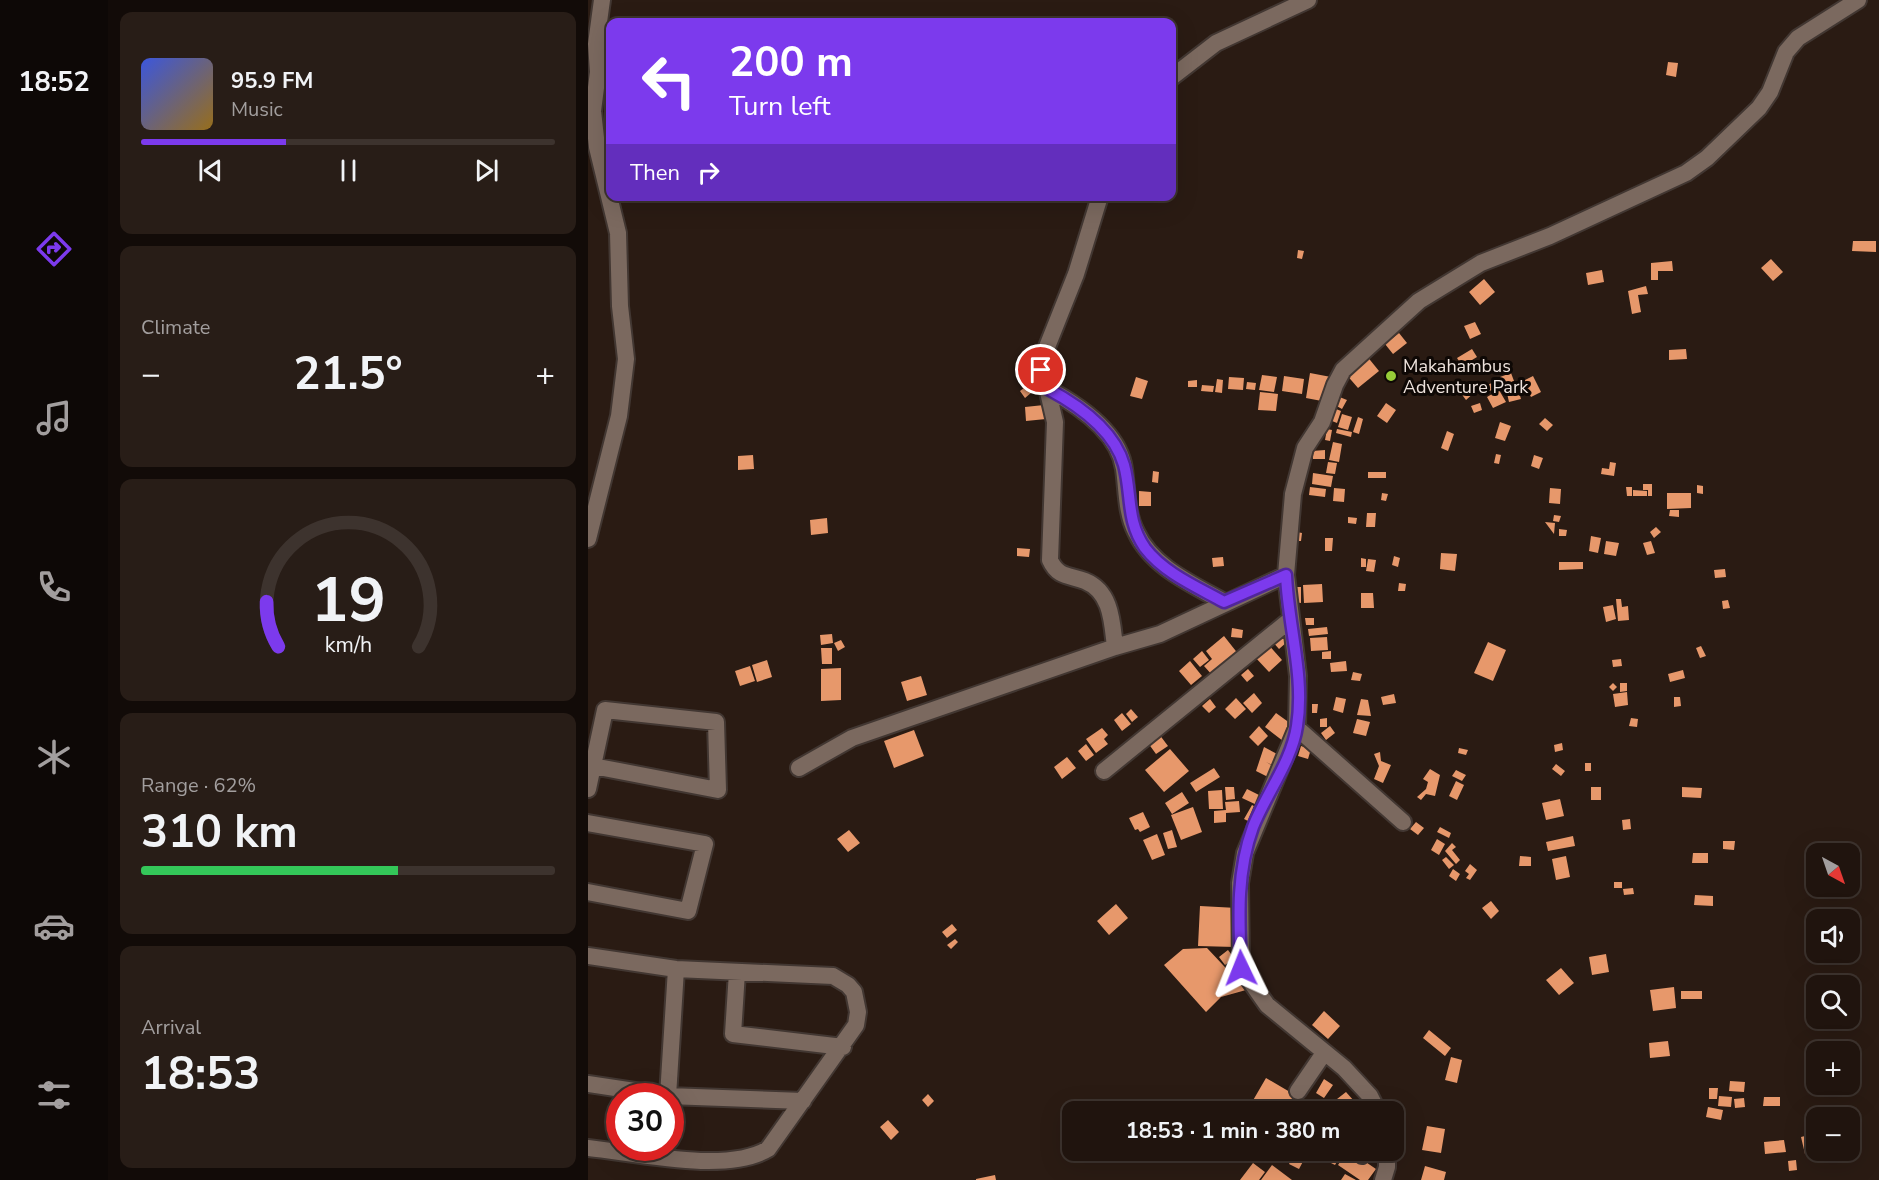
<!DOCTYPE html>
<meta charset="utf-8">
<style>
:root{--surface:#20140e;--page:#281d17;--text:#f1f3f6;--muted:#a29e9e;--line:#3d332e;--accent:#7c3aed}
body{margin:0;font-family:"Nunito Sans",sans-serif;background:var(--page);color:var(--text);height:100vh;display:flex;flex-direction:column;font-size:22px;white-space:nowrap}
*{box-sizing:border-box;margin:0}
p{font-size:20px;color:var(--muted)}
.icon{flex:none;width:33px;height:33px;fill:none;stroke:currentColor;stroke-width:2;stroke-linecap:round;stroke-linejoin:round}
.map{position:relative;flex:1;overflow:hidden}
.side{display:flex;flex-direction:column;gap:12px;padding:12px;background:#120b08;width:480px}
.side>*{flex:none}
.hud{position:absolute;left:18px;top:18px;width:570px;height:183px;border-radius:12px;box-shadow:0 6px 24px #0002,0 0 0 2px var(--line);background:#7c3aed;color:#fff;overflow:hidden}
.needle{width:39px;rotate:140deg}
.tools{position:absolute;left:1218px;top:843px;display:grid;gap:12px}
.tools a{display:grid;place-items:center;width:54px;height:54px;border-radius:12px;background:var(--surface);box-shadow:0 6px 24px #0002,0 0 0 2px var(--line);font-size:30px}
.speed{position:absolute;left:18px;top:1083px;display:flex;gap:12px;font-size:30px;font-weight:700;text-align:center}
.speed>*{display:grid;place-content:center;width:78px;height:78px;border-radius:50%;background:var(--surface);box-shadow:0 6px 24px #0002,0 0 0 2px var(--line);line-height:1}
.speed .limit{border:9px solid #d22;background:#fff;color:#111}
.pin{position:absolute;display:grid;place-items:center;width:51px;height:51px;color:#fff;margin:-26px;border:3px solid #fff;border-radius:50%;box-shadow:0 2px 6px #0007}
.me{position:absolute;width:66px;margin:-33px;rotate:358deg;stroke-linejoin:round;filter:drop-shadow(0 0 4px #0008)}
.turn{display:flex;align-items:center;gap:21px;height:126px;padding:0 24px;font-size:27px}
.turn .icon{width:78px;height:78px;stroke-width:2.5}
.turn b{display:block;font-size:42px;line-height:51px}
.then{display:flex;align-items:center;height:57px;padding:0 24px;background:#0003;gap:12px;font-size:22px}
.big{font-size:45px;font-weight:700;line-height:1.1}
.side .tile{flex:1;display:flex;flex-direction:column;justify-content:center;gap:9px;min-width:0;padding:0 21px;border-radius:12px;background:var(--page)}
.side .dial{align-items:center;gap:0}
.dial svg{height:156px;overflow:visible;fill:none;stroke:var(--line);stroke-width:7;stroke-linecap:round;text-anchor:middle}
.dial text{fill:var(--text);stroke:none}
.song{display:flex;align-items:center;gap:18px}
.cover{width:72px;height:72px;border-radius:9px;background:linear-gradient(135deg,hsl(230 70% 55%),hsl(40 70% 35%))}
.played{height:6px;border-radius:3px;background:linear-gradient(90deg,var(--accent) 35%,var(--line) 35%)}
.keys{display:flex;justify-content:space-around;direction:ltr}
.heat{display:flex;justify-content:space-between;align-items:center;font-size:33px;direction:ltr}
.charge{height:9px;border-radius:4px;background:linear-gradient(90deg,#34c759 62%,var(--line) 0)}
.trip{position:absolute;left:474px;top:1101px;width:342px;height:60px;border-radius:12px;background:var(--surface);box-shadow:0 6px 24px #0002,0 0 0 2px var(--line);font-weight:700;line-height:60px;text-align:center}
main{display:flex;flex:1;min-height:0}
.tabs{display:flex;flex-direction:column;width:108px;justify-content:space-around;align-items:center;background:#0d0806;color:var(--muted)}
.tabs .icon{width:42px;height:42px}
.tabs .selected{color:var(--accent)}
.tabs b{font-size:27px;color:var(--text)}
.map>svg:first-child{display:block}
</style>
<main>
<nav class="tabs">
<b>18:52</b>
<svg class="icon selected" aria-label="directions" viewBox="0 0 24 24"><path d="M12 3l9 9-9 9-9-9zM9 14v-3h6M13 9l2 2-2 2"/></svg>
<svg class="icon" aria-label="music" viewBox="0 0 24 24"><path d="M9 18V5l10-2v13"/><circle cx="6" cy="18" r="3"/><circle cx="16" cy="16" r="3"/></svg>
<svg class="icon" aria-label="phone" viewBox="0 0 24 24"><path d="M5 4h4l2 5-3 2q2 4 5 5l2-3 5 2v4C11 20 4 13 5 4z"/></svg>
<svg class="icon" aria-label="climate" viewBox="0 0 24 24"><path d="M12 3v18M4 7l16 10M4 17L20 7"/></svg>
<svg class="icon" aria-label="car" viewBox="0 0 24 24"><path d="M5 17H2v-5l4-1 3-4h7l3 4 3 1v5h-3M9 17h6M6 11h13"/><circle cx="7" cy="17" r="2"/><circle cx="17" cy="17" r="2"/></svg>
<svg class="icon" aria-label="filters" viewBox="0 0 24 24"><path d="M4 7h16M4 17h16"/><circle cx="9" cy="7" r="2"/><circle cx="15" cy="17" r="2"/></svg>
</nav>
<section class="side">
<div class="tile">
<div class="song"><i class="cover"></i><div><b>95.9 FM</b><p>Music</p></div></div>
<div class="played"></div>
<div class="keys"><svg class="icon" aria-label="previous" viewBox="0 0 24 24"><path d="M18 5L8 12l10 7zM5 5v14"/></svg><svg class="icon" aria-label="pause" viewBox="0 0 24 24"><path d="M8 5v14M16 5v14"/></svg><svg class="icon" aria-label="next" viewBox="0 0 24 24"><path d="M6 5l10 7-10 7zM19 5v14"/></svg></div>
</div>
<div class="tile"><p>Climate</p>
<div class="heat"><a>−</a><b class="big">21.5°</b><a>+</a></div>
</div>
<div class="tile dial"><svg viewBox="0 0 100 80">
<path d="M14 69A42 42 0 1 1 86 69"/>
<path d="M14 69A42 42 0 0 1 8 46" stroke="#7c3aed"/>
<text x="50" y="56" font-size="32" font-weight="700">19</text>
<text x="50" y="72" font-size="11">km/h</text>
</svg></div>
<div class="tile"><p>Range · 62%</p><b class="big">310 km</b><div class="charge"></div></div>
<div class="tile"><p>Arrival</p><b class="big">18:53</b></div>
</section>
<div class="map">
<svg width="1291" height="1180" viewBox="0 0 1291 1180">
<rect width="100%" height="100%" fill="#2a1b13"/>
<path fill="#e7986b" d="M19,52H22V75H18Z
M1080,62L1090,63L1088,77L1078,75Z
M17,78H22V90H17Z
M1265,241H1288V252L1264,251Z
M710,250L716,251L714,259L709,258Z
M1183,259L1195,272L1185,281L1173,268Z
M1084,261L1085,271H1070V280H1063V263Z
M1014,270L1016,282L1000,285L998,273Z
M896,279L907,292L892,305L881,292Z
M1058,286L1060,294L1050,295L1053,312L1044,314L1040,291Z
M887,322L893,334L882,339L876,326Z
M811,333L819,343L805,354L797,344Z
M884,349L889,357L874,366L869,358Z
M1098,349L1099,359L1081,360V350Z
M778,355L791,371L770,388L757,373Z
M722,373L743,377L739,402L718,398Z
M923,373L926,381L915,385L912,377Z
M674,375L689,377L686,392L671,390Z
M696,376L716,379L714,394L694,391Z
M945,376L953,392L943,397L935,381Z
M548,377L560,381L554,399L542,396Z
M641,377L656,378L655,390L640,389Z
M629,379L635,380L634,393L627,392Z
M609,380V387H600V381Z
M445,381L450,387L437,398L432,391Z
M909,381L912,387L896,393L894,387Z
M659,382L668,383L667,390L658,389Z
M882,384L888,391L878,400L872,392Z
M614,385L626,386L625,392L613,391Z
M929,386L933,399L921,402L918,389Z
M911,390L918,402L905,408L899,397Z
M672,392L690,394L688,411L670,410Z
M749,396L759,400L754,409L745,404Z
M798,403L808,410L799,423L789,416Z
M892,403L894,410L886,413L883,406Z
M456,405L458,419L438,421L437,407Z
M748,409L753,411L749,423L744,421Z
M754,414L764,417L760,430L750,427Z
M770,417L775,419L771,434L765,432Z
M957,418L965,425L959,431L951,424Z
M912,422L923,426L917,441L907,438Z
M739,429L744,430L742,441L737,440Z
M749,429L764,432L763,437L748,433Z
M859,431L866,434L860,451L853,448Z
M745,442L754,444L751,462L741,460Z
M737,450V459H725L724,451Z
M908,454L913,455L911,464L906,463Z
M165,455L166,469L150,470V456Z
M946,455L955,458L951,469L943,466Z
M740,462L749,463L747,474L738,473Z
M1022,462L1028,463L1026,476L1013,474L1014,468L1021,469Z
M565,471L571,472L570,483L564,482Z
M780,472H798V478H780Z
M725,473L745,476L743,487L724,484Z
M1055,484H1064V496H1060V490H1055Z
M1109,485L1115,486V494L1109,493Z
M722,487L738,489L737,497L721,495Z
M1038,487H1044V496H1039Z
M746,488L757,489L756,502L745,501Z
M962,488L973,489L972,504L961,503Z
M1045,490L1059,491V496H1045Z
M551,491L563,492V506H551Z
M794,493L800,494L798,501L793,500Z
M1079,493H1103V508L1079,509Z
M1082,510H1091V517L1081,516Z
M779,513H788L787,527H778Z
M966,515L973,516L971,522L965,521Z
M760,517L769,518L768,524L760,523Z
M239,518L240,533L223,535L222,520Z
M957,522L967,523L966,534Z
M1068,527L1073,532L1066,538L1062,532Z
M971,529L979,530L978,536H971Z
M709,532L714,533L713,541H709Z
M1003,536L1013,538L1010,553L1001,551Z
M737,538H745L744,551H737Z
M1018,541L1031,543L1028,556L1016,554Z
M1063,541L1067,553L1059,555L1055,543Z
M429,548L442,549L441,557L429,556Z
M853,553L869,554L867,571L852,569Z
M806,556L812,558L810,567L804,565Z
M635,557L636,566L625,567L624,558Z
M773,558L778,559V567H773Z
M780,559L788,560L786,572L778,571Z
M971,562H995V569L971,570Z
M1137,569L1138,577L1127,578L1126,570Z
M811,583L818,584L817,591H810Z
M734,584L735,602L716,603L715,585Z
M706,587H713V603L706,602Z
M773,593H785L786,608H773Z
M1028,599H1033L1034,607L1040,606L1041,620L1030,621Z
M1140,600L1142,608L1135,609L1134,601Z
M1025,605L1028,619L1018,622L1015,607Z
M717,618H726V625H718Z
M739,627L740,634L721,636L720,629Z
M644,628L655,630L654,638L643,637Z
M244,634L245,643L233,645L232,635Z
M692,634L699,642L691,649L684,641Z
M636,636L651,655L625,676L616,666L624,659L618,651Z
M739,637L740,650L723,651L722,638Z
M253,640L257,647L250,651L246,643Z
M900,642L918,650L905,681L886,673Z
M679,643L694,660L681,672L666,656Z
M1113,646L1118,656L1112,658L1108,648Z
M233,648H244V664H234Z
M614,651L621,660L612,667L605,659Z
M743,651V659H734V652Z
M1033,659L1034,666L1025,667L1024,660Z
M179,660L184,677L169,682L164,665Z
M602,661L614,676L603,685L591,671Z
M758,661L759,671L743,672L742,663Z
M162,666L167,681L152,686L147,671Z
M253,668V700L233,701V669Z
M660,669L666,676L659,682L653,675Z
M1095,670L1097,678L1082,682L1080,674Z
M765,672L774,674L772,681L763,680Z
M333,676L339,695L319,701L313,682Z
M1025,683L1029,687L1025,691L1021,687Z
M1032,683H1039V691L1032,692Z
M1039,692L1040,705L1027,707L1025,694Z
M666,693L674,703L664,713L655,703Z
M806,694L808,703L795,705L793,697Z
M748,697L758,699L755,713L745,710Z
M1086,697H1092L1093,706L1086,707Z
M648,698L658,709L647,719L637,709Z
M622,699L628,707L621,713L614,706Z
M773,699L780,700L783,716L769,715Z
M724,704H730L729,713H724Z
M543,709L550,717L544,722L538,714Z
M534,713L543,724L534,731L526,720Z
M688,713L706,726L695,741L677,727Z
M739,718V727H732V719Z
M1043,718L1050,719L1049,727L1041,726Z
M769,719L782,722L778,736L765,733Z
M671,726L680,736L670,746L661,737Z
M742,726L747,733L738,740L733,733Z
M514,728L520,735L516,739L520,744L508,753L498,739Z
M326,730L336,756L306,768L296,741Z
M571,734L580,746L568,754L560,743Z
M974,743L975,750L967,752L966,745Z
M498,744L506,755L498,761L490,751Z
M713,746L723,749L720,759L710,756Z
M676,747L691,755L686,766L678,762L685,766L680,777L668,771Z
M871,748L880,750L878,755L870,753Z
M582,749L601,771L576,792L557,770Z
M792,752L793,761L803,765L795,783L786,779L791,766L786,754Z
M479,757L488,768L474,779L466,767Z
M997,763H1003V771H997Z
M968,764L977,771L973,776L964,769Z
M626,768L632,777L608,792L602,783Z
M842,769L852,775L847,796L838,794L833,800L829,797L838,789L840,782L835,779Z
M868,770L878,775L874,781L864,776Z
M868,781L876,785L869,800L861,796Z
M637,787H646L647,799L638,800Z
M1003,787H1013V800H1003Z
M1094,787L1114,788L1113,798L1094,797Z
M659,789L675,797L671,806L654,798Z
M634,790L635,809H621L620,791Z
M594,792L601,803L584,814L577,803Z
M972,799L976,816L958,820L954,803Z
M651,801L652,812L638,813V822L626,823V811L638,810L637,802Z
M664,805L671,809L664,823L656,819Z
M605,807L614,832L593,840L583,815Z
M555,812L562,827L552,832L550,829L547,830L541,818Z
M1042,819L1043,829L1035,830L1034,820Z
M828,822L836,828L830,835L822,829Z
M852,827L863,833L861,838L849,832Z
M261,830L272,843L260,852L249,839Z
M584,830L589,847L580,849L575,833Z
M569,834L577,855L564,860L555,840Z
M985,836L987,846L960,851L958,842Z
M849,839L857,844L851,855L843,850Z
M1135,841H1147L1146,850L1135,849Z
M864,843L868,847L864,850L872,860L868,864L857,851Z
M1105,853H1120V863H1104Z
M932,856L943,857V866H931Z
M978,856L982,877L968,880L964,859Z
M858,857L866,865L861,869L854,860Z
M882,864L889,870L882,880L878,878L881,874L877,871Z
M865,869L872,874L868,881L861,876Z
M1026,882H1034V888H1026Z
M1045,888L1046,894L1036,895L1035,889Z
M1107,895L1125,896V906L1106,905Z
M903,901L911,911L903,919L894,908Z
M528,904L540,918L521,935L509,921Z
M612,906L649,908L647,947L610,946Z
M364,924L369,930L359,938L354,932Z
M367,939L370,942L363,949L359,945Z
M619,948L650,981L655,980L658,990L633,997L618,1012L576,965L595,949Z
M640,950L646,958L637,965L631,957Z
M1018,954L1021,972L1004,975L1001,957Z
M973,968L986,983L971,995L958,980Z
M1086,987L1088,1008L1065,1011L1062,990Z
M1093,991H1114V999H1093Z
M736,1011L752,1026L740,1039L724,1025Z
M841,1030L863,1048L857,1056L835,1038Z
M1080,1041L1082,1056L1062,1058L1061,1043Z
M863,1057L874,1060L869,1083L857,1080Z
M678,1078L724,1105L720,1112H664L660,1109Z
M736,1079L745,1085L736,1098L728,1093Z
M1142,1081L1157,1082L1156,1092L1141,1091Z
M1121,1088H1130L1129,1099H1121Z
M758,1092L766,1101L757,1109L749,1099Z
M340,1094L346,1101L340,1107L334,1100Z
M1131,1096L1144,1097L1143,1107L1130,1106Z
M1176,1097H1192V1106H1175Z
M1156,1098L1157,1107L1147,1108L1146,1099Z
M1120,1107L1135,1110L1133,1120L1118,1117Z
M300,1120L311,1132L303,1140L292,1127Z
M839,1126L857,1129L853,1153L834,1150Z
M1221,1135L1225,1152L1217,1154L1213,1137Z
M1196,1140L1198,1152L1177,1154L1176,1142Z
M740,1150L754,1153L747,1165L735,1159Z
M760,1150L788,1169L780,1180H772L750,1165Z
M713,1151L719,1154L711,1169L701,1164L707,1152L711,1154Z
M1208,1160L1209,1170L1201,1171L1200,1161Z
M665,1163L677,1172L671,1180H652Z
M684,1165L704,1180H673Z
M837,1166L858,1172L856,1180H833Z
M757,1174L768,1180H753Z
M407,1175L408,1180H388V1179Z"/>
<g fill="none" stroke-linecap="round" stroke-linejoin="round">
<g stroke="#423732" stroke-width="20">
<path id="minor" d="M584,77L628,43L720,0
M512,196L488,274L453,362L467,422L462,560C470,578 482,575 497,581C524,592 524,623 527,647
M460,389C490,405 531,432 536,469C539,490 538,513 548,532C564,567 604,584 636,602
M0,539L31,416L38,359L32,306L30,233L9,147L5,111L10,72L8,44L14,0
M709,728L815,822
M211,768L264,738L527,647L572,634L698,575
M516,771L702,620
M0,789L17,710L128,722L130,790L5,766
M0,823L117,844L100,911L0,892
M0,956L88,969L245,976L260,985L266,992L270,1012L268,1025L180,1149C139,1174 48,1153 0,1148
M149,972L145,1034L255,1047
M0,1084L80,1096L215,1101
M710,1091L736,1053
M80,1096L88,969
M790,1112L782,1096L756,1068L679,1005L653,968L652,883L657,853L709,728L710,676L698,575L705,494L717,448L734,422L747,385L755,370L831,301L893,263L962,236L1098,173L1119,158L1171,108L1182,92L1198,52L1210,38L1270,0
M774,1155L776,1150
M795,1180L799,1167V1150"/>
</g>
<use href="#minor" stroke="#7b695f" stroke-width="16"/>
</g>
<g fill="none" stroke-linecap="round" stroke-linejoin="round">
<g stroke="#51269a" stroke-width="15">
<path id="route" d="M453,370L460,389C490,405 526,430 536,465C544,494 538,521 557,548C576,573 609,587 636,602L698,575C700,625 717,676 709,726C704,761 678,794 665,827C648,873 651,920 653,968"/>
</g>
<use href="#route" stroke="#7c3aed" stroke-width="10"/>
</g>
<circle fill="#97cc38" stroke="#0e0805" stroke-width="2" cx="803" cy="376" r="6"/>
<g text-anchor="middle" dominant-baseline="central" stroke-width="6" stroke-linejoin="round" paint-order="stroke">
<g font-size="18" fill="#eee3dd" stroke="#0e0805" text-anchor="start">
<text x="815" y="366">Makahambus<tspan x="815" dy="21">Adventure Park</tspan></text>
</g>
</g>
</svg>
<div class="tools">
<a><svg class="needle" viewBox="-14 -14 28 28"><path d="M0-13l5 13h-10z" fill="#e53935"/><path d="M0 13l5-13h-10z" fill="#a29e9e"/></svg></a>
<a><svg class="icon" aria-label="sound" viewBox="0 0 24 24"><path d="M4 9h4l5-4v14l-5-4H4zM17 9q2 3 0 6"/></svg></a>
<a><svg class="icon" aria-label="search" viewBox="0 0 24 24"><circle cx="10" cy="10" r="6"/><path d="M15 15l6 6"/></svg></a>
<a>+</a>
<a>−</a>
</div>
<div class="speed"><div class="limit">30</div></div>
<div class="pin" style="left:453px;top:370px;background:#d93025"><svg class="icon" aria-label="arrive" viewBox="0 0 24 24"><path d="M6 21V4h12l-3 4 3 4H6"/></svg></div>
<svg class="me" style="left:653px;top:968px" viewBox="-20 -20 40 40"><path d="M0-17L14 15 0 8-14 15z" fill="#7c3aed" stroke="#fff" stroke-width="4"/></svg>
<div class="trip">18:53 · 1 min · 380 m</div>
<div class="hud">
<div class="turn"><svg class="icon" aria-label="left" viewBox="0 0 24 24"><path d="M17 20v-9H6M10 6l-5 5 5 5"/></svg><div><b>200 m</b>Turn left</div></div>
<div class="then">Then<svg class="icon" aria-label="right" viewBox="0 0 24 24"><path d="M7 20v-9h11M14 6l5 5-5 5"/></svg></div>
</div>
</div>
</main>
